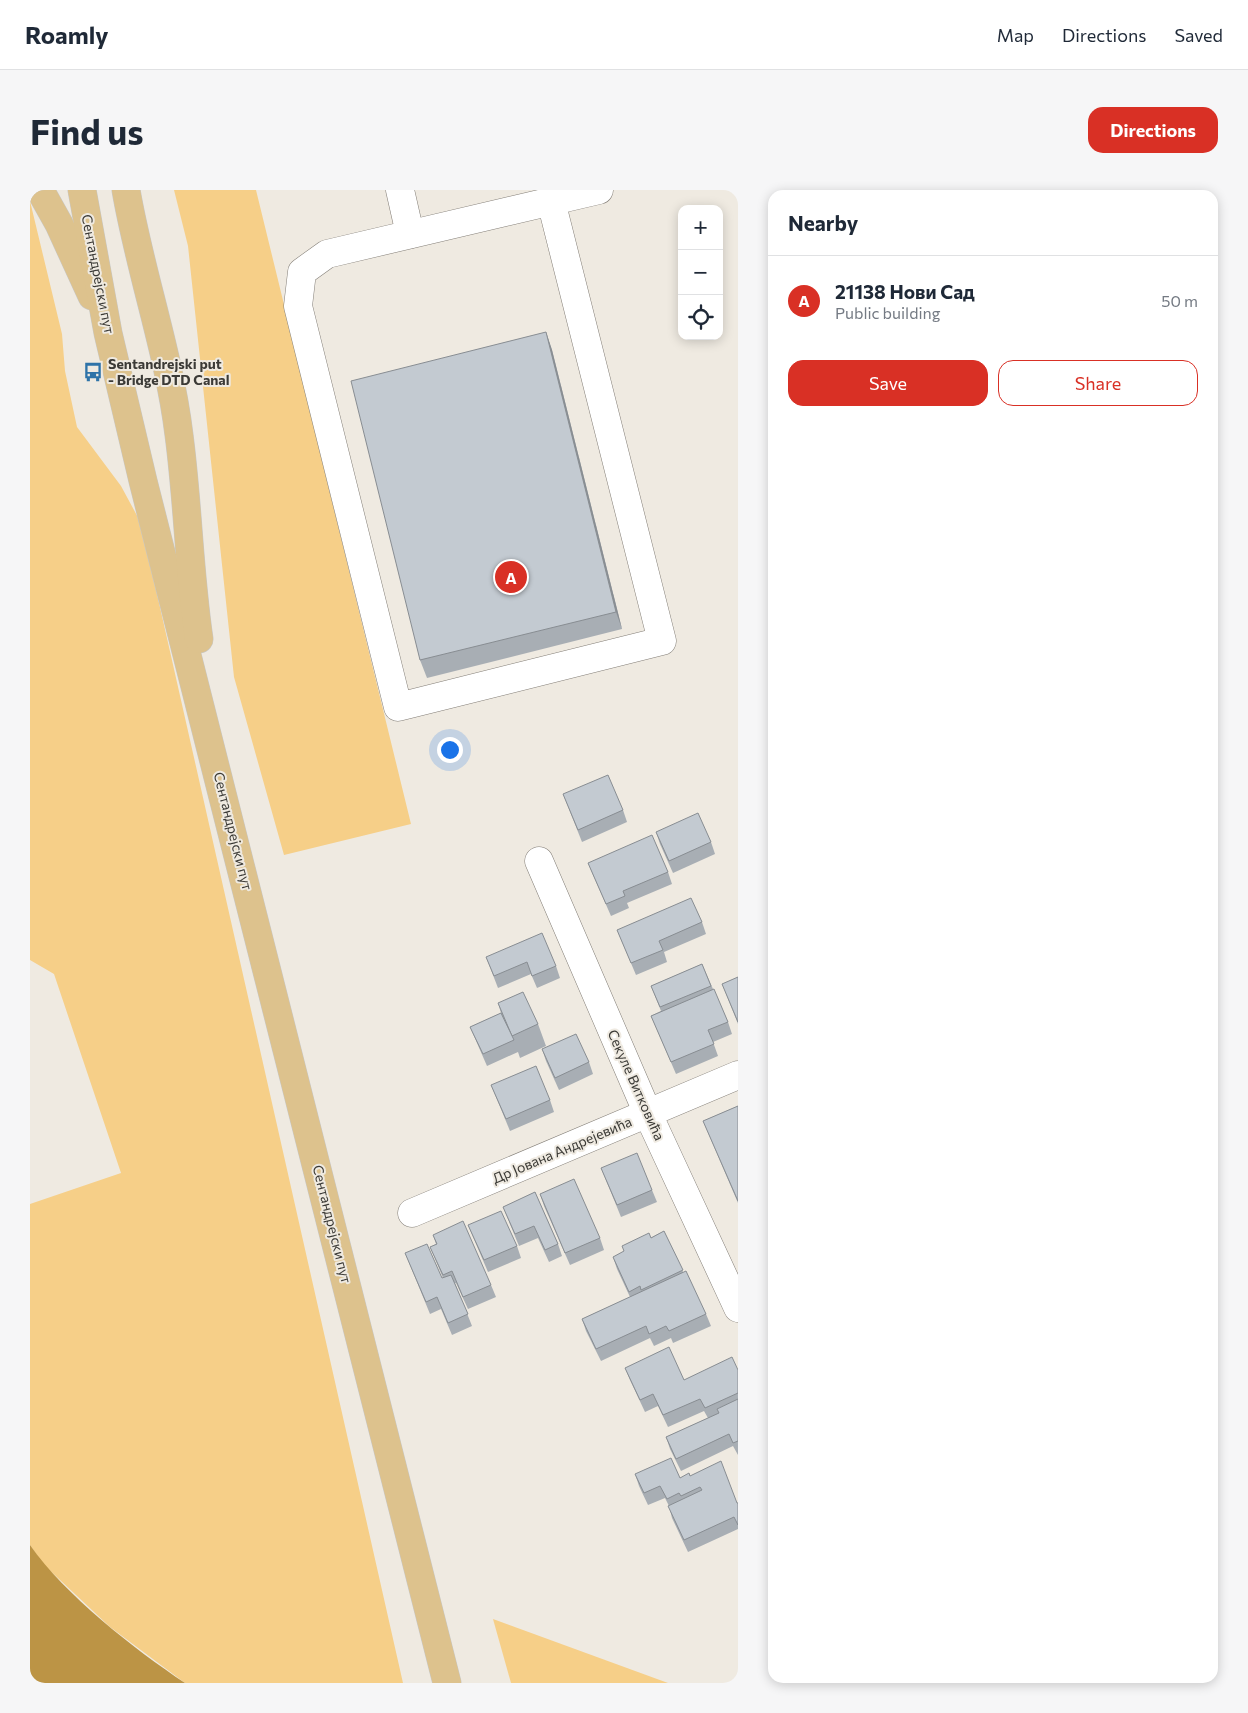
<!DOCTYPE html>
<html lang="en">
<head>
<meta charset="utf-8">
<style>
	body { margin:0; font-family:Commissioner,sans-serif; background:#f6f6f7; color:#1f2937 }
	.controls { position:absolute; right:15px; top:15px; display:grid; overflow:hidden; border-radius:10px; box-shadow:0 2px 12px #0003 }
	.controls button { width:45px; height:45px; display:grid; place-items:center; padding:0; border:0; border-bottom:1px solid #e0e1e3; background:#fff; color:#1f2937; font:25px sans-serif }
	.you { position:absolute; left:419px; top:559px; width:18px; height:18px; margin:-12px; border:4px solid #fff; border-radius:50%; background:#1a73e8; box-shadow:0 0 0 8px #1a73e833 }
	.badge { display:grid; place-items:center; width:32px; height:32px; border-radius:50%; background:#d93025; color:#fff; font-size:16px; font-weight:700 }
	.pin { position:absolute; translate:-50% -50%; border:2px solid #fff; box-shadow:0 1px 5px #0006 }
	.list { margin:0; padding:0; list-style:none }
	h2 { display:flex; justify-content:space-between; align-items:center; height:65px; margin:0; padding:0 20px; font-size:21px }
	h2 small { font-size:16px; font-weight:400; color:#747a83 }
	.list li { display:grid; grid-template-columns:32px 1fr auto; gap:15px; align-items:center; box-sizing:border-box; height:90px; padding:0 20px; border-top:1px solid #e0e1e3 }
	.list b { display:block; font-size:19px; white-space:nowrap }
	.list p { margin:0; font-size:16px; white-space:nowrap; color:#747a83 }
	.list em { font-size:16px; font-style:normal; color:#747a83 }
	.actions { display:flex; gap:10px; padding:15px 20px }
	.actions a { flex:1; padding:11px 0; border:1px solid #d93025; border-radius:15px; text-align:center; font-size:18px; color:#d93025 }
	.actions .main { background:#d93025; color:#fff }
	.icon { flex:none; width:28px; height:28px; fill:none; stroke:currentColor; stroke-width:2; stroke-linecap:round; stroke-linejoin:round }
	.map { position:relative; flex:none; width:708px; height:1493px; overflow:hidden; border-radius:15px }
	header { display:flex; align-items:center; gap:30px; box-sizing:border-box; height:70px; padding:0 25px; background:#fff; border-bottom:1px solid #e0e1e3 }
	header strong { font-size:24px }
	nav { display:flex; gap:28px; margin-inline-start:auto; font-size:18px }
	.intro { display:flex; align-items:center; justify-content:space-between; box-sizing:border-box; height:120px; padding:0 30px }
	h1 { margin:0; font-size:35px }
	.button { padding:12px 22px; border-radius:15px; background:#d93025; color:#fff; font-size:18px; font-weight:700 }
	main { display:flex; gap:30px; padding:0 30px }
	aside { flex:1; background:#fff; border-radius:15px; box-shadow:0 2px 12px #0003 }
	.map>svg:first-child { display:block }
	.green { fill:#f6cf88 }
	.water { fill:#bc9445 }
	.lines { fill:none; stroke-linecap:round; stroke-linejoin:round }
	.minor-casing { stroke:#837e77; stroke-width:29 }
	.major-casing { stroke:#c8c8c7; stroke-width:29 }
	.minor { stroke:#fff; stroke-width:28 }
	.major { stroke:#ddc28d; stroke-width:28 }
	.wall { fill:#a8aeb4 }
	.shaded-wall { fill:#888d92 }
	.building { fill:#c3cad1; stroke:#888d92 }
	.labels { text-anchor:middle; stroke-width:4; stroke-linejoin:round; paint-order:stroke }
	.street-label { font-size:14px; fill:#3b3a36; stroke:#efeae1 }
	.poi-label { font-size:14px; font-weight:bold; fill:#3b3a36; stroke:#efeae1; text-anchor:start }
</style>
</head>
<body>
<header>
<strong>Roamly</strong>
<nav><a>Map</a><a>Directions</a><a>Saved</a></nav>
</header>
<div class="intro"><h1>Find us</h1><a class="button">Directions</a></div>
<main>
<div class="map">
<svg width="708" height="1493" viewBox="0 0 708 1493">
	<rect width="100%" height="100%" fill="#efeae1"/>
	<!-- green -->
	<g class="green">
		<polygon points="144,0 226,0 381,634 254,665 204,487 158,56"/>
		<polygon points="0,11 32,144 35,181 47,237 91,296 111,333 373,1493 155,1493 80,1437 13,1374 0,1355 0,1014 91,983 24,784 0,770"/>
		<polygon points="463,1429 638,1493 481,1493"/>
	</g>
	<!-- water -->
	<path class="water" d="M0 1355C35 1405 104 1459 155 1493H0Z"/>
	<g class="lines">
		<defs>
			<g id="minor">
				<polyline points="370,0 380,44"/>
				<polyline points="521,11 632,451 368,517 268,116 272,82 297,64 569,0"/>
				<polyline points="509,671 618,924 708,1118"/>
				<polyline points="382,1023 708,885"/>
			</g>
			<g id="major">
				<polyline points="10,0 29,34 62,106"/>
				<polyline points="52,0 78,143 113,291 417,1493"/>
				<path d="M96 0C110 82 139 162 149 245 158 313 159 381 169 449"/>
			</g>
		</defs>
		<!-- minor casing -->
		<use href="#minor" class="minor-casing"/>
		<!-- major casing -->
		<use href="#major" class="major-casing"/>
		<!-- minor -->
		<use href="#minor" class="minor"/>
		<!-- major -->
		<use href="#major" class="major"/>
	</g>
	<!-- wall -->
	<g class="wall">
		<polygon points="516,142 522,160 592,439 397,488 390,470"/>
		<polygon points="533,604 593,620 597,632 552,652"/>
		<polygon points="626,642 681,652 685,664 643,683 630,654"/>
		<polygon points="558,673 638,682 642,694 597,713 599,718 581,726 563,685"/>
		<polygon points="672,732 676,744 634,762 637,772 606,785 587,740"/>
		<polygon points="456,767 526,776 530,788 507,798 501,784 468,798"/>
		<polygon points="672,774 683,799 698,832 702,844 683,852 688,866 646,884 621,826 631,821 621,796"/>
		<polygon points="708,787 708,834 692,794"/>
		<polygon points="468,813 508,834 516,856 490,868 488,862 457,876 440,837 471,823"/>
		<polygon points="512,859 559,872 563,884 529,900 516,871"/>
		<polygon points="461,895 520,910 524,922 480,941"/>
		<polygon points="708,916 708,1013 673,931"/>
		<polygon points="571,978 622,1000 627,1012 591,1027"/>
		<polygon points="505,1002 528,1054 532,1066 519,1072 508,1048 489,1056 473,1017"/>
		<polygon points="510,1004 570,1048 574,1060 540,1075 514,1016"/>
		<polygon points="438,1035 487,1056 491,1068 458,1082 443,1047"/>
		<polygon points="634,1041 653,1082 676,1124 681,1136 643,1153 641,1148 624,1156 620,1148 571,1171 556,1141 552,1129 600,1107 587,1079 583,1067"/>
		<polygon points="403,1045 461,1095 466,1107 438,1119 426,1093 425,1093 442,1136 422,1145 411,1119 400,1124 375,1063 412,1088 413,1088 400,1057 406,1054"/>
		<polygon points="595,1178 654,1190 708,1180 708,1265 703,1256 651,1281 640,1259 636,1247 678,1228 674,1221 638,1237 628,1216 615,1222 600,1190"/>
		<polygon points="605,1284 650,1288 660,1286 707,1313 708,1313 708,1339 658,1362 642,1328 639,1316 635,1308 618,1315 609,1296"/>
	</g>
	<!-- shaded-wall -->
	<polygon class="shaded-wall" points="516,142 522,160 592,439 586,422"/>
	<!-- building -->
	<g class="building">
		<polygon points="516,142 586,422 390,470 321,191"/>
		<polygon points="578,585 593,620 548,640 533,604"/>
		<polygon points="668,623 681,652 639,671 626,642"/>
		<polygon points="622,645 638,682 593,701 595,706 576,714 558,673"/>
		<polygon points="661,708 672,732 629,751 633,760 601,773 587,740"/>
		<polygon points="512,743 526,776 502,786 497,772 464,786 456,767"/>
		<polygon points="672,774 681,796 630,817 621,796"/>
		<polygon points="708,787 708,832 692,794"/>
		<polygon points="684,799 698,832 678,840 684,854 641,872 621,826"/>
		<polygon points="493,802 508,834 482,846 468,813"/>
		<polygon points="471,823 484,850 453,864 440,837"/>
		<polygon points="546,844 559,872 525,888 512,859"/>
		<polygon points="506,876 520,910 476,929 461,895"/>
		<polygon points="708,916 708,1011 673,931"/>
		<polygon points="607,963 622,1000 587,1015 571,978"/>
		<polygon points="544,989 570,1048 535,1063 510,1004"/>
		<polygon points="505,1002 528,1054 515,1060 504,1036 485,1044 473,1017"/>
		<polygon points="471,1021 487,1056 454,1070 438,1035"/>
		<polygon points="433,1031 461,1095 433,1107 422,1081 413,1085 400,1057 407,1054 403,1045"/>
		<polygon points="634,1041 653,1080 611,1100 610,1096 599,1102 583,1067 594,1061 592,1056 619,1043 621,1048"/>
		<polygon points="397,1054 412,1088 421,1085 438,1124 418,1133 407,1107 396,1112 375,1063"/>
		<polygon points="656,1081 676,1124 639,1141 636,1136 619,1144 616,1136 566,1159 552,1129"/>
		<polygon points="639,1157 654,1190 702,1167 708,1180 708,1203 675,1218 670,1209 633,1225 623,1204 610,1210 595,1178"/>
		<polygon points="708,1209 708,1251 703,1253 699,1244 646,1269 636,1247 689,1223 687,1219"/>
		<polygon points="641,1268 650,1288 659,1283 660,1286 691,1271 707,1313 708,1313 708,1335 704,1327 654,1350 638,1316 672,1300 670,1297 651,1306 649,1303 637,1309 630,1296 614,1303 605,1284"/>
	</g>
	<!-- icons -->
	<defs>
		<symbol id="bus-bare" viewBox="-9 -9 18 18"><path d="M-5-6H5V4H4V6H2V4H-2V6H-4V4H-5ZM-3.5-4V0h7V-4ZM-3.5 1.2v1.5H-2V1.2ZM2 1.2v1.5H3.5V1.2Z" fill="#2e73a8" stroke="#efeae1" stroke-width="2.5" paint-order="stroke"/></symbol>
	</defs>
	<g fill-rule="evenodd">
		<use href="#bus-bare" x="49" y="168" width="28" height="28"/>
	</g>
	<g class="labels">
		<!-- street labels -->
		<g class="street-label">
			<text transform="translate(68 84) rotate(79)" y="5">Сентандрејски пут</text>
			<text transform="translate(203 641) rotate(76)" y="5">Сентандрејски пут</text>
			<text transform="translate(606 895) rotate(66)" y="5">Секуле Витковића</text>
			<text transform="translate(532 960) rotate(-23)" y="5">Др Јована Андрејевића</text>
			<text transform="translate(302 1034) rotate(76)" y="5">Сентандрејски пут</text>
		</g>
		<!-- poi labels -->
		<g class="poi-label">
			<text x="78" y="179">Sentandrejski put<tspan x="78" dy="16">- Bridge DTD Canal</tspan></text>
		</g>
	</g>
</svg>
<div class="controls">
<button>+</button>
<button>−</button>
<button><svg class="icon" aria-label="locate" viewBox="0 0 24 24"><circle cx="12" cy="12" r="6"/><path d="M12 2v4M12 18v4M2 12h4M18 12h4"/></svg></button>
</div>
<div class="you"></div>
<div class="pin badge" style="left:481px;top:387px">A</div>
</div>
<aside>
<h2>Nearby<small></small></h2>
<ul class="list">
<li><span class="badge">A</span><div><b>21138 Нови Сад</b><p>Public building</p></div><em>50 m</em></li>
</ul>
<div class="actions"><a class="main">Save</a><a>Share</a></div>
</aside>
</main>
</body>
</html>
